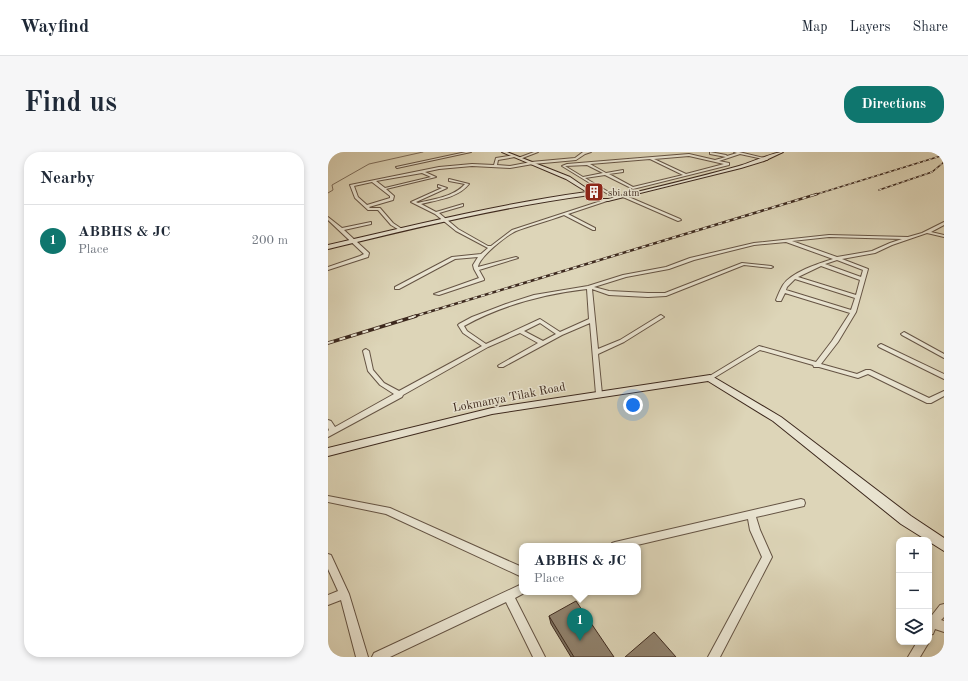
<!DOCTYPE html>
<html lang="en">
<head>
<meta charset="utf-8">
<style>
	body { margin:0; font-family:"Old Standard TT",serif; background:#f6f6f7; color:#1f2937 }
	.controls { position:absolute; right:12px; bottom:12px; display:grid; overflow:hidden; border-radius:8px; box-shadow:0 2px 6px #0003 }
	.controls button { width:36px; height:36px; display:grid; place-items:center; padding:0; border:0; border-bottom:1px solid #e0e1e3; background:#fff; color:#1f2937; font:20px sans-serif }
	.you { position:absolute; left:305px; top:253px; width:14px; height:14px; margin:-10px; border:3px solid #fff; border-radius:50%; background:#1a73e8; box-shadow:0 0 0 6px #1a73e833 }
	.badge { display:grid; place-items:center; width:26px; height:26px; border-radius:50%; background:#0f766e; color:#fff; font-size:13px; font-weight:700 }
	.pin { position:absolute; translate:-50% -33px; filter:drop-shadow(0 1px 2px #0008) }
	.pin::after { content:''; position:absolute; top:21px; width:14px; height:12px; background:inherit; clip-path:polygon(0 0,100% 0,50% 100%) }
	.popup { position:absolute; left:191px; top:391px; width:122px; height:52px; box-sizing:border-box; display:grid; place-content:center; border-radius:8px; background:#fff; filter:drop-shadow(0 1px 3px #0005); font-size:13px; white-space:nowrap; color:#747a83 }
	.popup b { font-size:15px; color:#1f2937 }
	.popup::after { content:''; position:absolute; left:50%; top:100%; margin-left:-8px; border:8px solid transparent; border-top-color:#fff }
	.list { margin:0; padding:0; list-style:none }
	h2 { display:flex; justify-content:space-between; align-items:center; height:52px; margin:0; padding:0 16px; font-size:17px }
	h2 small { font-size:13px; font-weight:400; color:#747a83 }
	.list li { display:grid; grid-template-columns:26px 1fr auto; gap:12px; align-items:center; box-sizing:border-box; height:72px; padding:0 16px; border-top:1px solid #e0e1e3 }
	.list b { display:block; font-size:15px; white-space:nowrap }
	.list p { margin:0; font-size:13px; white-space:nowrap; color:#747a83 }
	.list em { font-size:13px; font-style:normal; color:#747a83 }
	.icon { flex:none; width:22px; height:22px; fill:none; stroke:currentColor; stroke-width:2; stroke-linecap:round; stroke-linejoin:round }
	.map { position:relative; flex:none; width:616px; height:505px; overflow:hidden; border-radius:16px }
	header { display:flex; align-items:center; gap:24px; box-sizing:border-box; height:56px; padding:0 20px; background:#fff; border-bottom:1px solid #e0e1e3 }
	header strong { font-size:19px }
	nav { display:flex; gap:22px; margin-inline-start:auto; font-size:14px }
	.intro { display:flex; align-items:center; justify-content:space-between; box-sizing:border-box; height:96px; padding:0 24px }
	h1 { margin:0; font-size:28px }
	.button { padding:10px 18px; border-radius:16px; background:#0f766e; color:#fff; font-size:14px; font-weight:700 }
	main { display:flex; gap:24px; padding:0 24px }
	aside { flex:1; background:#fff; border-radius:16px; box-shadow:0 2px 6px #0003 }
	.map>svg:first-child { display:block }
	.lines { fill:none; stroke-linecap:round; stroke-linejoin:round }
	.stream { stroke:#7d6d5b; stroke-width:1 }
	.street-casing { stroke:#655444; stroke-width:2 }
	.secondary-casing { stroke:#3d291e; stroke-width:2 }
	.street { fill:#e9e4d1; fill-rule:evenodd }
	.secondary { fill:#e9e4d1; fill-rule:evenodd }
	.rail-far2-casing { stroke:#3d291e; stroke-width:1.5 }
	.rail-far1-casing { stroke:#3d291e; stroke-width:2.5 }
	.rail-casing { stroke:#3d291e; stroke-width:3.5 }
	.rail-far2 { stroke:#e9e4d1; stroke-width:1; stroke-dasharray:3; stroke-linecap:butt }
	.rail-far1 { stroke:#e9e4d1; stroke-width:1.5; stroke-dasharray:4; stroke-linecap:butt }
	.rail { stroke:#e9e4d1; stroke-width:2; stroke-dasharray:6; stroke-linecap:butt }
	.wall { fill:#7c705f; stroke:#3d291e }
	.building { fill:#90826e; stroke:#3d291e }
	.labels { text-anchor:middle; stroke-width:3; stroke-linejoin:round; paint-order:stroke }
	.far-poi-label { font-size:10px; fill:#3d291e; stroke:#e9e4d1; text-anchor:start }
	.street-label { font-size:12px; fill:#3d291e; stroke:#e9e4d1 }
</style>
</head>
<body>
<header>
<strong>Wayfind</strong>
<nav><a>Map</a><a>Layers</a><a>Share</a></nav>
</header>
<div class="intro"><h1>Find us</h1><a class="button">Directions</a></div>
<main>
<aside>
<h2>Nearby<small></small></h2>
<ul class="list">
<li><span class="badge">1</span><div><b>ABBHS &amp; JC</b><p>Place</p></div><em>200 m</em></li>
</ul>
</aside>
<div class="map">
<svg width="616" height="505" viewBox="0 0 616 505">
	<rect width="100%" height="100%" fill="#ddd5b8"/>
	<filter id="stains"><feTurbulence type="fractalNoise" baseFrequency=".005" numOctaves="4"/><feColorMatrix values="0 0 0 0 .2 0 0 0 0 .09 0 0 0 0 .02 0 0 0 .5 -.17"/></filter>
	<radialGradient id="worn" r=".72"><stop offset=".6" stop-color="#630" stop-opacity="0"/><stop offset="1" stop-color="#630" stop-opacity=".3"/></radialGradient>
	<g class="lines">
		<!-- stream -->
		<polyline class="stream" points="0,41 5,38 4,33 41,12 95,0"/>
		<defs>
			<g id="street">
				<polygon points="138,0 143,0 69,16 68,15"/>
				<polygon points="206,0 210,0 192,7 190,6"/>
				<path d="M255 0H263L257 2 248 8 205 12 182 16 144 14 111 17 97 20 108 25 58 37 66 44 65 48 41 55 42 56H52L65 71 74 77 75 78 73 79 63 73 50 58H40L27 46 22 33 111 15 144 12 166 13 168 6 186 3 187 5 170 8 169 13 182 14 203 10 247 6ZM94 21 103 25 57 36 48 29ZM44 30 62 44V46L39 53 30 45 26 34Z"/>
				<path d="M382 0 398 3 399 4 409 1 406 0H411L440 7 439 8 412 2 391 9 401 11V13L305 37 277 23 257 26 289 45 288 47 234 14 239 12 361 2 387 8 398 5 382 2ZM361 4 396 12 358 22 326 7ZM322 7 355 23 305 35 281 22 295 20V18L278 21 262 12ZM259 13 275 21 255 25 237 14Z"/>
				<polygon points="451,0 454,0 453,1"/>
				<path d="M121 27 141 32C130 46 109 48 93 52L108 60 135 52V54L111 61 130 77 160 94H163L184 78 279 47 282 48 240 62 267 76V78H265L236 63C220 69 204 73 188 79 179 83 151 105 150 115L188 105 190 106 151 118 156 127V128L111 143 106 142 151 126 146 117 145 113 150 105 127 107 71 137H67V135L124 105 153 102 160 96 128 79 107 62 83 50 114 36 110 35V33L119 36 88 50 90 51C105 47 126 45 137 32L121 29Z"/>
				<polygon points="296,43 352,67 353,68 350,69 295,45"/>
				<polygon points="0,65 14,76 43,70 43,72 16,78 41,101 40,105 0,118 0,115 32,104 36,102 0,68"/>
				<path d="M616 70V73L603 80 616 83V85L599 81 564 93 547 101 514 107 540 117 528 160 510 190 493 212 529 222 538 218H542L601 246 616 239V244L603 251H599L540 222 530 226 491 215H486L485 213 432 198 384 227H380L379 226 380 225 431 194 488 210 504 189 522 161 457 141 453 149H449L448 148C450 143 452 138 455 133 464 120 489 112 505 107L458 90 426 93 366 108 341 117 298 125 266 135 281 139 320 141H337L414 111 443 114 445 115 443 116 416 113 338 144 320 145 281 143 264 137 270 197 292 188 331 164 333 163 336 165 296 190 270 202 274 242 273 244H271L268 242 262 171 234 183 175 215H171L170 214 171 213 210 191 192 181 160 195 75 243 74 245 0 285V279L1 278 0 276V268L3 269 7 275 66 242 52 233 40 219 35 199 36 198 38 197 41 199 45 218 56 231 71 239 154 194 135 181 130 173 131 172 144 165 178 152 206 143 260 134 295 123 338 115 362 106 426 91 501 83 580 85 594 81ZM501 85 574 87 562 91 544 99 509 105 464 89ZM509 108 535 118 533 125 497 112ZM493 114 532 128 528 143 470 125ZM467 127 527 146 523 158 458 138 459 135ZM259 137 261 167 232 180 212 167 158 192 139 179 136 174C174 153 216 142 259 137ZM212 171 228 182 215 189 196 179Z"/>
				<polygon points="576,180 616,202 616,206 574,183 573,182"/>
				<polygon points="553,192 616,222 616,227 551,195 550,194 551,193"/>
				<polygon points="0,344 62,356 194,415 194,425 58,362 0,350"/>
				<polygon points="473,347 476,348 477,351 476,354 428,365 432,378 444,405 392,505 380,505 434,405 422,378 420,367 305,394 282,394 284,391 287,390"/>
				<polygon points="0,402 3,403 21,442 40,505 28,505 13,448 0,453 0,443 10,439 0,417"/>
				<polygon points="194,432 194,440 198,440 187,446 217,505 205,505 178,450 62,505 44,505 46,501"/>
				<polygon points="616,452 616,465 613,468 616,469 616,480 607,477 605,482 601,483 601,467 612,453"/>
				<polygon points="589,490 601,490 592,505 580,505"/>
			</g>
			<g id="secondary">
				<path d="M174 0H179L242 25 274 47H280C324 36 368 26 411 14 422 11 446 0 455 0L436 9 413 16 280 49H271L262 43C173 55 87 76 0 97V93C86 73 171 52 259 40L238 27Z"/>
				<polygon points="382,223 453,265 583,364 616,386 616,399 573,372 445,269 380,229 164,262 0,304 0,296 164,256"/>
			</g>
		</defs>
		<!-- street casing -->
		<use href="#street" class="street-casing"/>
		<!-- secondary casing -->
		<use href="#secondary" class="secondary-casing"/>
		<!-- street -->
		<use href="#street" class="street"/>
		<!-- secondary -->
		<use href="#secondary" class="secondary"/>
		<defs>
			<g id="rail-far2">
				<polyline points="551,38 604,20 616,10"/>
				<polyline points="486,43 616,3"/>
			</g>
			<polyline id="rail-far1" points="84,165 489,42"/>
			<polyline id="rail" points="0,191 88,164"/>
		</defs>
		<!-- rail-far2 casing -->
		<use href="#rail-far2" class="rail-far2-casing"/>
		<!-- rail-far1 casing -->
		<use href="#rail-far1" class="rail-far1-casing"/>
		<!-- rail casing -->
		<use href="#rail" class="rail-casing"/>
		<!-- rail-far2 -->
		<use href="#rail-far2" class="rail-far2"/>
		<!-- rail-far1 -->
		<use href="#rail-far1" class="rail-far1"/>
		<!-- rail -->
		<use href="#rail" class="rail"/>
	</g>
	<!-- wall -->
	<polygon class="wall" points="221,464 286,505 243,505 223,472"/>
	<!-- building -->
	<g class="building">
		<polygon points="248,449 286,505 246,505 221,464"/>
		<polygon points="326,480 348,505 297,505"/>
	</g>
	<!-- icons -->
	<defs>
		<symbol id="building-square" viewBox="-11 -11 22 22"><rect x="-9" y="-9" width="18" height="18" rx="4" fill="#8f2418" stroke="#e9e4d1"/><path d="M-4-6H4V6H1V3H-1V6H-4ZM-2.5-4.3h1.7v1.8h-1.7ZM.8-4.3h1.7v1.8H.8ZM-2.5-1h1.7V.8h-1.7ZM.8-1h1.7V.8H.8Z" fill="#fff"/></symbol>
	</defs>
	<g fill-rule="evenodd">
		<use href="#building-square" x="255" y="29" width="22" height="22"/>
	</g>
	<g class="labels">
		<!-- far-poi labels -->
		<g class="far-poi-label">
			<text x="280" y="44">sbi atm</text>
		</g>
		<!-- street labels -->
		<g class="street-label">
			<text transform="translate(181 245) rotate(-11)" y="4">Lokmanya Tilak Road</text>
		</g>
	</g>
	<rect width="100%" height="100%" filter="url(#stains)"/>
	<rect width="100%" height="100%" fill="url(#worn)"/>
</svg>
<div class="controls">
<button>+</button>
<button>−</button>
<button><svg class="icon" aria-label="layers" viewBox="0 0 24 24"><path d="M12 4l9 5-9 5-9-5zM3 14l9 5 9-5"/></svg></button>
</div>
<div class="you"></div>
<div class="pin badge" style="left:252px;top:489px">1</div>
<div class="popup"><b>ABBHS &amp; JC</b>Place</div>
</div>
</main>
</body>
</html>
